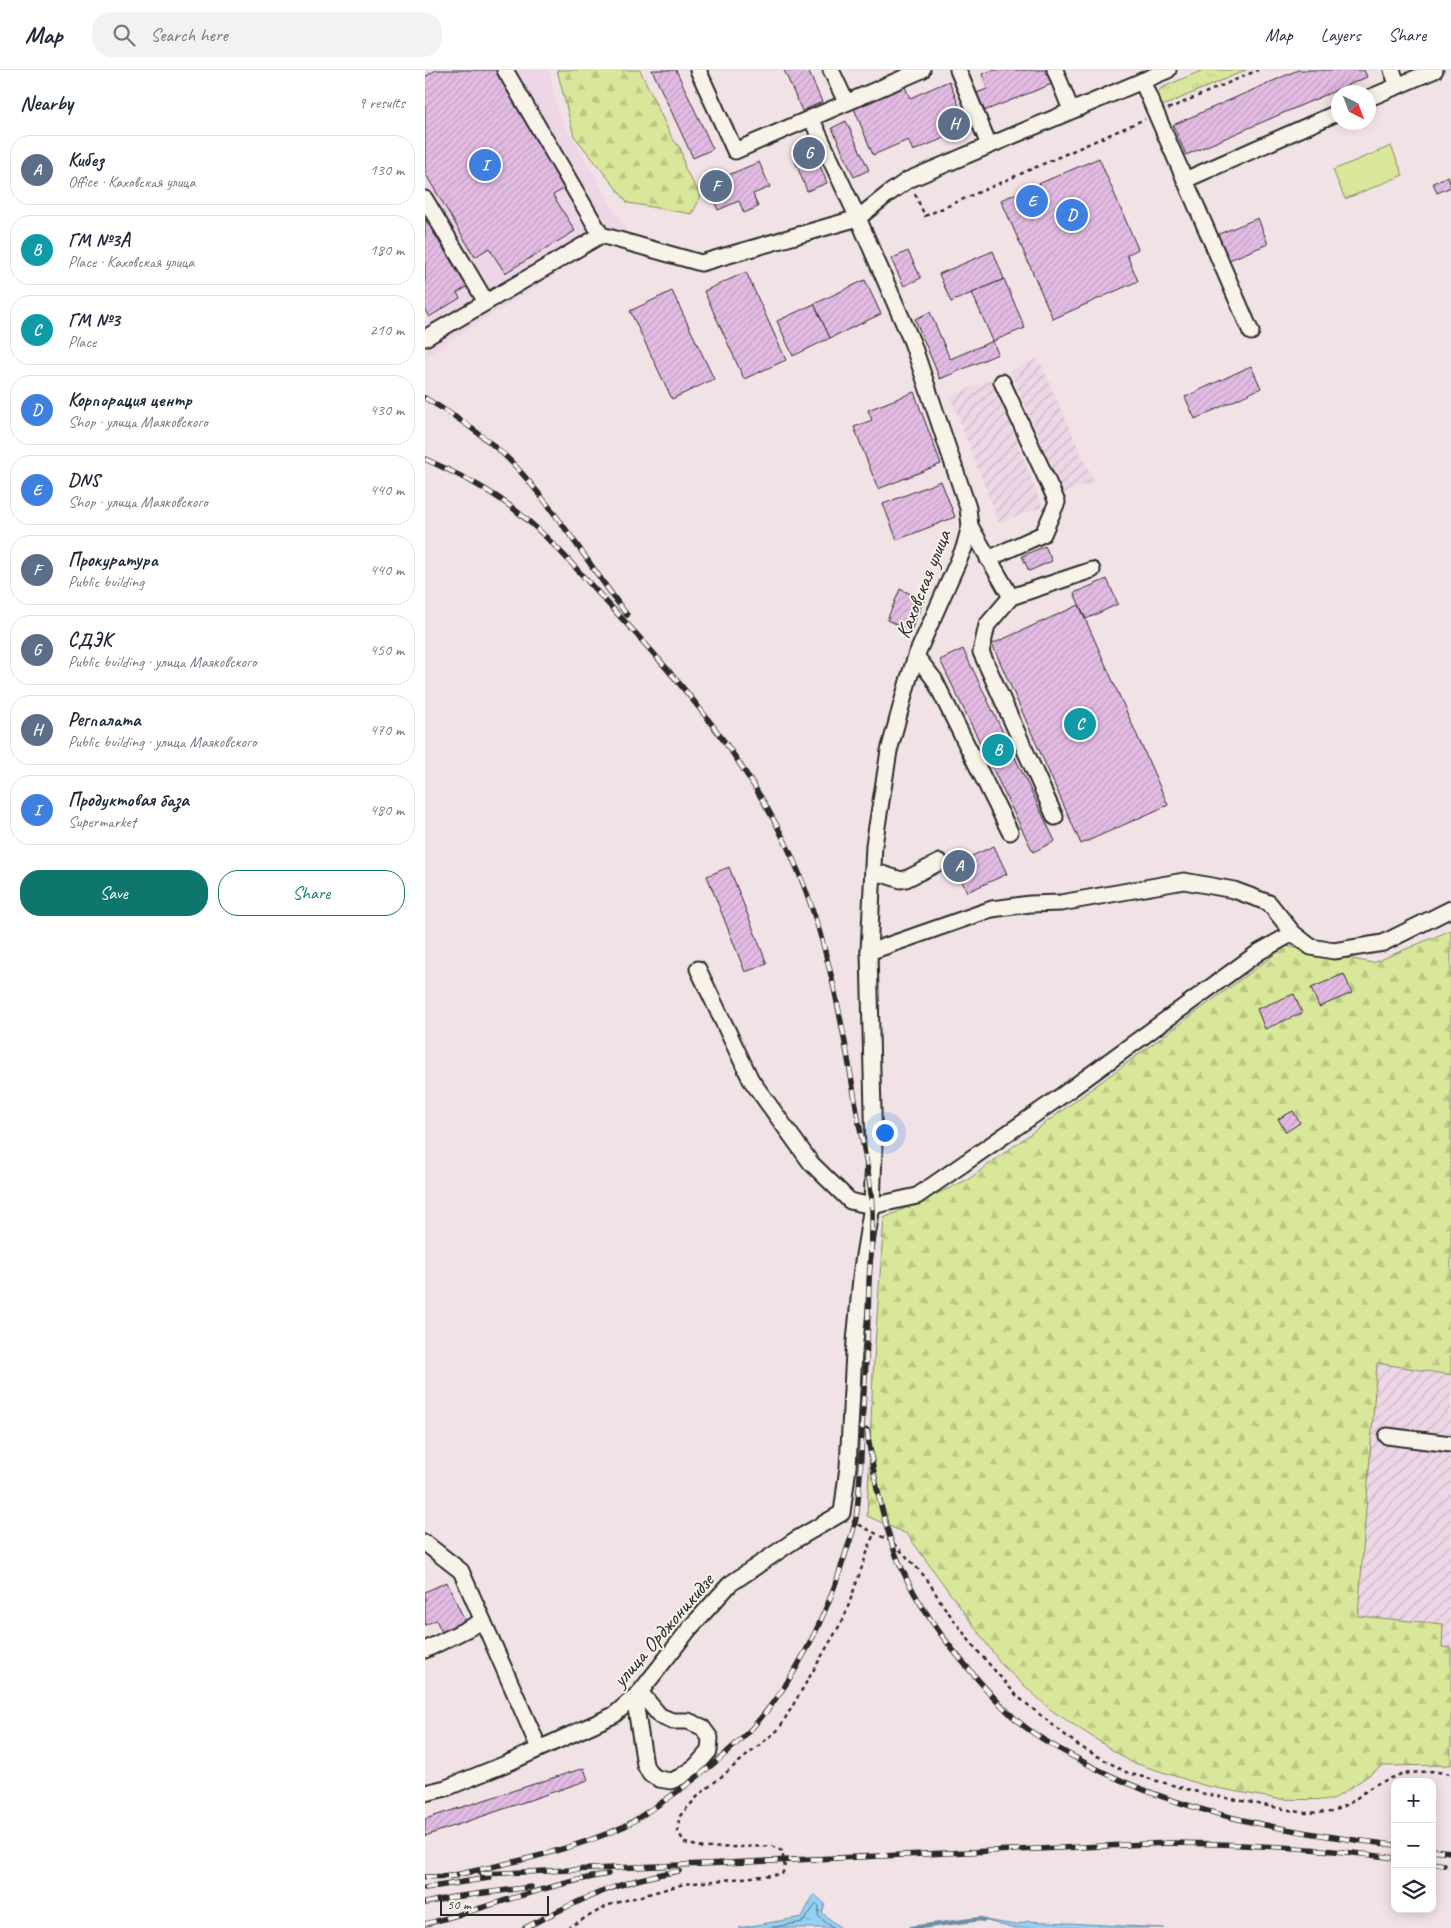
<!DOCTYPE html>
<html lang="en">
<head>
<meta charset="utf-8">
<style>
	body { margin:0; font-family:Caveat,sans-serif; background:#f2f2f3; color:#1f2937 }
	.controls { position:absolute; right:15px; bottom:15px; display:grid; overflow:hidden; border-radius:10px; box-shadow:0 2px 12px #0003 }
	.controls button { width:45px; height:45px; display:grid; place-items:center; padding:0; border:0; border-bottom:1px solid #e0e1e3; background:#fff; color:#1f2937; font:25px sans-serif }
	.compass { position:absolute; left:906px; top:15px; width:45px; height:45px; border-radius:50%; background:#fff; box-shadow:0 2px 12px #0003; rotate:138deg }
	.scale { position:absolute; left:15px; bottom:12px; width:109px; box-sizing:border-box; padding-left:5px; border:2px solid #2b2b2b; border-top:0; font-size:14px; line-height:18px; white-space:nowrap; color:#2b2b2b; -webkit-text-stroke:4px #f7f3e8; paint-order:stroke }
	.you { position:absolute; left:459px; top:1062px; width:18px; height:18px; margin:-12px; border:4px solid #fff; border-radius:50%; background:#1a73e8; box-shadow:0 0 0 8px #1a73e833 }
	.badge { display:grid; place-items:center; width:32px; height:32px; border-radius:50%; background:#0f766e; color:#fff; font-size:16px; font-weight:700 }
	.pin { position:absolute; translate:-50% -50%; border:2px solid #fff; box-shadow:0 1px 5px #0006 }
	.list { margin:0; padding:0; list-style:none }
	h2 { display:flex; justify-content:space-between; align-items:center; height:65px; margin:0; padding:0 20px; font-size:21px }
	h2 small { font-size:16px; font-weight:400; color:#747a83 }
	.list li { display:grid; grid-template-columns:32px 1fr auto; gap:15px; align-items:center; box-sizing:border-box; height:70px; margin:0 10px 10px; padding:0 10px; border:1px solid #e0e1e3; border-radius:20px }
	.list b { display:block; font-size:19px; white-space:nowrap }
	.list p { margin:0; font-size:16px; white-space:nowrap; color:#747a83 }
	.list em { font-size:16px; font-style:normal; color:#747a83 }
	.actions { display:flex; gap:10px; padding:15px 20px }
	.actions a { flex:1; padding:11px 0; border:1px solid #0f766e; border-radius:20px; text-align:center; font-size:18px; color:#0f766e }
	.actions .main { background:#0f766e; color:#fff }
	.icon { flex:none; width:28px; height:28px; fill:none; stroke:currentColor; stroke-width:2; stroke-linecap:round; stroke-linejoin:round }
	.map { position:relative; flex:none; width:1026px; height:1858px; overflow:hidden }
	header { display:flex; align-items:center; gap:30px; box-sizing:border-box; height:70px; padding:0 25px; background:#fff; border-bottom:1px solid #e0e1e3 }
	header strong { font-size:24px }
	nav { display:flex; gap:28px; margin-inline-start:auto; font-size:18px }
	.search { width:350px; height:45px; background:#f2f2f3; display:flex; align-items:center; gap:12px; box-sizing:border-box; padding:0 18px; border-radius:20px; color:#747a83; font-size:19px }
	main { display:flex }
	aside { flex:1; background:#fff }
	.map>svg:first-child { display:block }
	.built { fill:#edd6e5 }
	.industrial { fill:url(#industrial-furrows) }
	.grass { fill:url(#grass-tufts); stroke:#828962 }
	.forest { fill:url(#forest-firs); stroke:#828962 }
	.park { fill:#d9e79a; stroke:#828962 }
	.water { fill:url(#water-ripples); stroke:#6a8fa4 }
	.lines { fill:none; stroke-linecap:round; stroke-linejoin:round }
	.shore { stroke:#556d7c; stroke-width:1 }
	.stream { stroke:#6a8fa4; stroke-width:4.5 }
	.building { fill:url(#building-hatch); stroke:#2b2b2b }
	.minor-casing { stroke:#2b2b2b; stroke-width:19 }
	.path { stroke:#2b2b2b; stroke-width:2.5; stroke-dasharray:4 4; stroke-linecap:butt }
	.minor { stroke:#f7f3e8; stroke-width:15 }
	.rail-casing { stroke:#2b2b2b; stroke-width:5.5 }
	.rail { stroke:#f7f3e8; stroke-width:4; stroke-dasharray:11; stroke-linecap:butt }
	.labels { text-anchor:middle; stroke-width:4; stroke-linejoin:round; paint-order:stroke }
	.street-label { font-size:21px; fill:#2b2b2b; stroke:#f7f3e8 }
</style>
</head>
<body>
<header>
<strong>Map</strong>
<div class="search"><svg class="icon" aria-label="search" viewBox="0 0 24 24"><circle cx="10" cy="10" r="6"/><path d="M15 15l6 6"/></svg>Search here</div>
<nav><a>Map</a><a>Layers</a><a>Share</a></nav>
</header>
<main>
<aside>
<h2>Nearby<small>9 results</small></h2>
<ul class="list">
<li><span class="badge" style="background:#5c6f8a">A</span><div><b>Кибез</b><p>Office · Каховская улица</p></div><em>130 m</em></li>
<li><span class="badge" style="background:#0f9aa8">B</span><div><b>ГМ №3А</b><p>Place · Каховская улица</p></div><em>180 m</em></li>
<li><span class="badge" style="background:#0f9aa8">C</span><div><b>ГМ №3</b><p>Place</p></div><em>210 m</em></li>
<li><span class="badge" style="background:#3f7fe0">D</span><div><b>Корпорация центр</b><p>Shop · улица Маяковского</p></div><em>430 m</em></li>
<li><span class="badge" style="background:#3f7fe0">E</span><div><b>DNS</b><p>Shop · улица Маяковского</p></div><em>440 m</em></li>
<li><span class="badge" style="background:#5c6f8a">F</span><div><b>Прокуратура</b><p>Public building</p></div><em>440 m</em></li>
<li><span class="badge" style="background:#5c6f8a">G</span><div><b>СДЭК</b><p>Public building · улица Маяковского</p></div><em>450 m</em></li>
<li><span class="badge" style="background:#5c6f8a">H</span><div><b>Регпалата</b><p>Public building · улица Маяковского</p></div><em>470 m</em></li>
<li><span class="badge" style="background:#3f7fe0">I</span><div><b>Продуктовая база</b><p>Supermarket</p></div><em>480 m</em></li>
</ul>
<div class="actions"><a class="main">Save</a><a>Share</a></div>
</aside>
<div class="map">
<svg width="1026" height="1858" viewBox="0 0 1026 1858">
	<defs>
		<pattern id="industrial-furrows" width="10" height="10" patternUnits="userSpaceOnUse" patternTransform="scale(1.25)"><rect width="10" height="10" fill="#edd6e5"/><path d="M-1 1l2-2M0 10L10 0M9 11l2-2" fill="none" stroke="#cbb8c5"/></pattern>
		<pattern id="grass-tufts" width="24" height="20" patternUnits="userSpaceOnUse" patternTransform="scale(1.25)"><rect width="24" height="20" fill="#d9e79a"/><path d="M3 7l-1-3M5 7V3M7 7l1-3M15 17l-1-3M17 17v-4M19 17l1-3" fill="none" stroke="#bac685"/></pattern>
		<pattern id="forest-firs" width="22" height="20" patternUnits="userSpaceOnUse" patternTransform="scale(1.25)"><rect width="22" height="20" fill="#d9e79a"/><path d="M5 1l3.5 6h-7zM16 11l3.5 6h-7z" fill="#bac685"/></pattern>
		<pattern id="water-ripples" width="26" height="14" patternUnits="userSpaceOnUse" patternTransform="scale(1.25)"><rect width="26" height="14" fill="#94d1f5"/><path d="M2 4q2-2 4 0t4 0M15 11q2-2 4 0t4 0" fill="none" stroke="#80b4d2"/></pattern>
		<pattern id="building-hatch" width="6" height="6" patternUnits="userSpaceOnUse" patternTransform="scale(1.25)"><rect width="6" height="6" fill="#e3bbe3"/><path d="M-1 1l2-2M0 6l6-6M5 7l2-2" fill="none" stroke="#c3a1c3"/></pattern>
	</defs>
	<rect width="100%" height="100%" fill="#f1e2e6"/>
	<filter id="ink" filterUnits="userSpaceOnUse"><feTurbulence type="fractalNoise" baseFrequency=".02" numOctaves="2"/><feDisplacementMap in="SourceGraphic" scale="10" xChannelSelector="R" yChannelSelector="G"/><feConvolveMatrix kernelMatrix="1 2 1 2 8 2 1 2 1" color-interpolation-filters="sRGB"/></filter>
	<g filter="url(#ink)">
		<!-- built -->
		<polygon class="built" points="0,0 124,0 133,43 201,160 0,287"/>
		<!-- industrial -->
		<g class="industrial">
			<polygon points="613,288 669,412 639,423 585,301"/>
			<polygon points="568,309 617,437 574,453 525,326"/>
			<polygon points="952,1292 1026,1305 1026,1578 1017,1577 1018,1554 933,1547"/>
		</g>
		<!-- grass -->
		<polygon class="grass" points="778,0 821,0 733,38 732,24 736,18"/>
		<!-- forest -->
		<g class="forest">
			<polygon points="132,0 215,0 247,68 256,79 260,99 276,126 267,144 203,133 149,66"/>
			<polygon points="1026,860 1026,1305 952,1293 933,1546 1018,1554 1017,1577 1026,1578 1026,1695 957,1696 908,1730 852,1729 781,1716 706,1692 626,1640 577,1595 482,1464 442,1446 448,1304 459,1148 544,1109 861,876 948,893"/>
		</g>
		<!-- park -->
		<polygon class="park" points="966,76 978,105 920,129 908,100"/>
		<!-- water -->
		<g class="water">
			<polygon points="389,1824 400,1834 397,1843 416,1858 314,1858 377,1847"/>
			<polygon points="555,1849 590,1855 603,1851 739,1858 587,1858"/>
		</g>
		<g class="lines">
			<!-- shore -->
			<polyline class="shore" points="343,1858 378,1852 391,1834 394,1836 393,1846 408,1858"/>
			<!-- stream -->
			<polyline class="stream" points="486,1858 555,1849 559,1850"/>
		</g>
		<!-- building -->
		<g class="building">
			<polygon points="11,0 71,0 142,117 128,125 150,161 80,203 64,178 50,187 0,103 0,7"/>
			<polygon points="227,0 251,0 288,79 268,88"/>
			<polygon points="359,0 383,0 397,32 377,41"/>
			<polygon points="568,0 621,0 627,14 554,43 546,25 562,19 557,4"/>
			<polygon points="873,0 939,0 942,7 761,85 748,55"/>
			<polygon points="524,11 543,58 488,81 483,70 448,85 428,36 479,15 485,28"/>
			<polygon points="421,51 444,100 429,107 407,58"/>
			<polygon points="388,78 402,113 382,121 368,86"/>
			<polygon points="674,88 713,179 702,185 713,211 628,249 576,130"/>
			<polygon points="334,92 345,117 328,124 333,137 319,143 314,131 293,140 282,114"/>
			<polygon points="1023,106 1026,117 1012,123 1008,113"/>
			<polygon points="833,148 843,174 799,192 789,166"/>
			<polygon points="0,149 42,217 32,223 35,228 4,247 0,240"/>
			<polygon points="483,181 496,208 479,216 466,189"/>
			<polygon points="568,181 579,209 526,232 514,204"/>
			<polygon points="321,202 361,290 319,309 279,221"/>
			<polygon points="579,209 600,258 568,271 547,223"/>
			<polygon points="440,210 456,244 405,268 389,234"/>
			<polygon points="247,221 289,309 247,329 205,241"/>
			<polygon points="389,234 405,268 368,286 352,251"/>
			<polygon points="505,242 525,289 568,271 573,284 515,309 490,249"/>
			<polygon points="826,296 836,318 770,349 760,327"/>
			<polygon points="489,322 516,394 453,419 429,357 447,350 443,340"/>
			<polygon points="516,411 530,447 472,470 458,434"/>
			<polygon points="620,476 627,491 604,501 597,486"/>
			<polygon points="682,509 693,534 661,549 649,523"/>
			<polygon points="475,519 499,530 486,560 462,550"/>
			<polygon points="654,535 743,735 656,774 567,574"/>
			<polygon points="538,579 630,771 608,782 515,590"/>
			<polygon points="569,776 582,804 542,822 529,794"/>
			<polygon points="304,797 342,894 320,902 282,806"/>
			<polygon points="919,904 927,923 894,937 886,918"/>
			<polygon points="869,924 877,943 840,959 832,939"/>
			<polygon points="868,1041 875,1053 861,1062 853,1049"/>
			<polygon points="22,1512 40,1551 17,1562 11,1550 0,1555 0,1522"/>
			<polygon points="159,1698 163,1710 0,1766 0,1749"/>
		</g>
		<g class="lines">
			<defs>
				<g id="minor">
					<polyline points="80,0 176,165 276,193 433,148 463,124 483,110 743,0"/>
					<polyline points="273,0 310,81 497,0"/>
					<polyline points="406,0 421,32"/>
					<polyline points="533,0 564,75"/>
					<polyline points="630,0 646,40"/>
					<polyline points="967,0 973,16"/>
					<polyline points="717,11 826,262"/>
					<polyline points="944,28 1010,0"/>
					<polyline points="760,110 914,42"/>
					<polyline points="0,129 61,232"/>
					<polyline points="0,268 176,165"/>
					<polyline points="545,456 586,527 562,555 556,582 630,747"/>
					<polyline points="563,489 618,464 632,432 577,312"/>
					<polyline points="586,527 667,500"/>
					<polyline points="491,586 509,609 585,762"/>
					<polyline points="448,801 476,810 481,809 515,792"/>
					<polyline points="444,882 567,839 605,834 636,833 759,811 809,820 844,833 868,863"/>
					<polyline points="273,899 326,1010 386,1093 425,1131 447,1136 492,1126 632,1029 834,882 868,863 886,877 909,881 958,873 1026,839"/>
					<polyline points="962,1366 1026,1374"/>
					<polyline points="0,1473 36,1501 114,1678"/>
					<polyline points="0,1580 58,1551"/>
					<polygon points="215,1622 235,1646 247,1651 263,1651 277,1657 285,1668 284,1681 271,1696 255,1707 246,1711 234,1709 225,1704 220,1695 211,1638"/>
					<polyline points="0,1723 21,1718 83,1693 189,1645 215,1622 265,1558 305,1514 370,1470 417,1443 423,1397 429,1282 437,1198 447,1136 449,1081 444,882 449,775 464,681 483,611 491,586 539,478 545,456 543,438 487,272 433,148 386,48"/>
				</g>
			</defs>
			<!-- minor casing -->
			<use href="#minor" class="minor-casing"/>
			<!-- path -->
			<g class="path">
				<polyline points="743,39 833,0"/>
				<polyline points="490,124 500,146 720,49"/>
				<polyline points="427,1451 467,1472 483,1488 502,1509 517,1534 550,1578 593,1627 654,1676 703,1703 780,1724 880,1743 906,1742 925,1733 949,1715 976,1704 1006,1701 1026,1704"/>
				<polyline points="142,1858 184,1835 259,1814 357,1804 360,1798 357,1781 347,1776 279,1778 260,1773 253,1762 254,1747 274,1725 354,1659 419,1548 449,1463"/>
			</g>
			<!-- minor -->
			<use href="#minor" class="minor"/>
			<defs>
				<g id="rail">
					<path d="M0 328C34 348 68 371 94 400 134 445 166 497 202 545"/>
					<path d="M0 389C33 404 66 420 94 443 129 471 158 507 189 540 250 605 310 676 352 756 399 844 416 944 432 1042 437 1072 447 1111 447 1140 448 1164 445 1189 444 1213 443 1249 442 1285 439 1321 436 1363 437 1406 431 1448 429 1459 425 1471 421 1482 402 1545 372 1608 328 1657 299 1688 266 1713 230 1737 220 1743 210 1751 200 1756 145 1781 84 1793 26 1806"/>
					<path d="M442 1360C448 1402 456 1446 471 1485 486 1523 511 1560 537 1591 555 1612 573 1634 594 1652 610 1666 632 1678 651 1688 750 1743 859 1762 970 1775"/>
					<polyline points="1007,1780 1026,1782"/>
					<polyline points="1007,1793 1019,1795"/>
					<path d="M56 1804 745 1773C821 1774 895 1778 970 1788"/>
					<polyline points="0,1807 31,1806"/>
					<polyline points="0,1818 64,1808"/>
					<polyline points="0,1833 28,1827 106,1817"/>
					<path d="M0 1854C61 1838 121 1815 183 1804"/>
					<path d="M100 1858C148 1832 199 1809 254 1801"/>
				</g>
			</defs>
			<!-- rail casing -->
			<use href="#rail" class="rail-casing"/>
			<!-- rail -->
			<use href="#rail" class="rail"/>
		</g>
	</g>
	<g class="labels">
		<!-- street labels -->
		<g class="street-label">
			<text transform="translate(498 514) rotate(-68)" y="7">Каховская улица</text>
			<text transform="translate(238 1560) rotate(-49)" y="7">улица Орджоникидзе</text>
		</g>
	</g>
</svg>
<div class="controls">
<button>+</button>
<button>−</button>
<button><svg class="icon" aria-label="layers" viewBox="0 0 24 24"><path d="M12 4l9 5-9 5-9-5zM3 14l9 5 9-5"/></svg></button>
</div>
<svg class="compass" viewBox="-18 -18 36 36"><path d="M0-13l5 13h-10z" fill="#e53935"/><path d="M0 13l5-13h-10z" fill="#747a83"/></svg>
<div class="scale">50 m</div>
<div class="you"></div>
<div class="pin badge" style="left:534px;top:796px;background:#5c6f8a">A</div>
<div class="pin badge" style="left:573px;top:680px;background:#0f9aa8">B</div>
<div class="pin badge" style="left:655px;top:654px;background:#0f9aa8">C</div>
<div class="pin badge" style="left:647px;top:145px;background:#3f7fe0">D</div>
<div class="pin badge" style="left:607px;top:131px;background:#3f7fe0">E</div>
<div class="pin badge" style="left:291px;top:116px;background:#5c6f8a">F</div>
<div class="pin badge" style="left:384px;top:83px;background:#5c6f8a">G</div>
<div class="pin badge" style="left:529px;top:54px;background:#5c6f8a">H</div>
<div class="pin badge" style="left:60px;top:95px;background:#3f7fe0">I</div>
</div>
</main>
</body>
</html>
